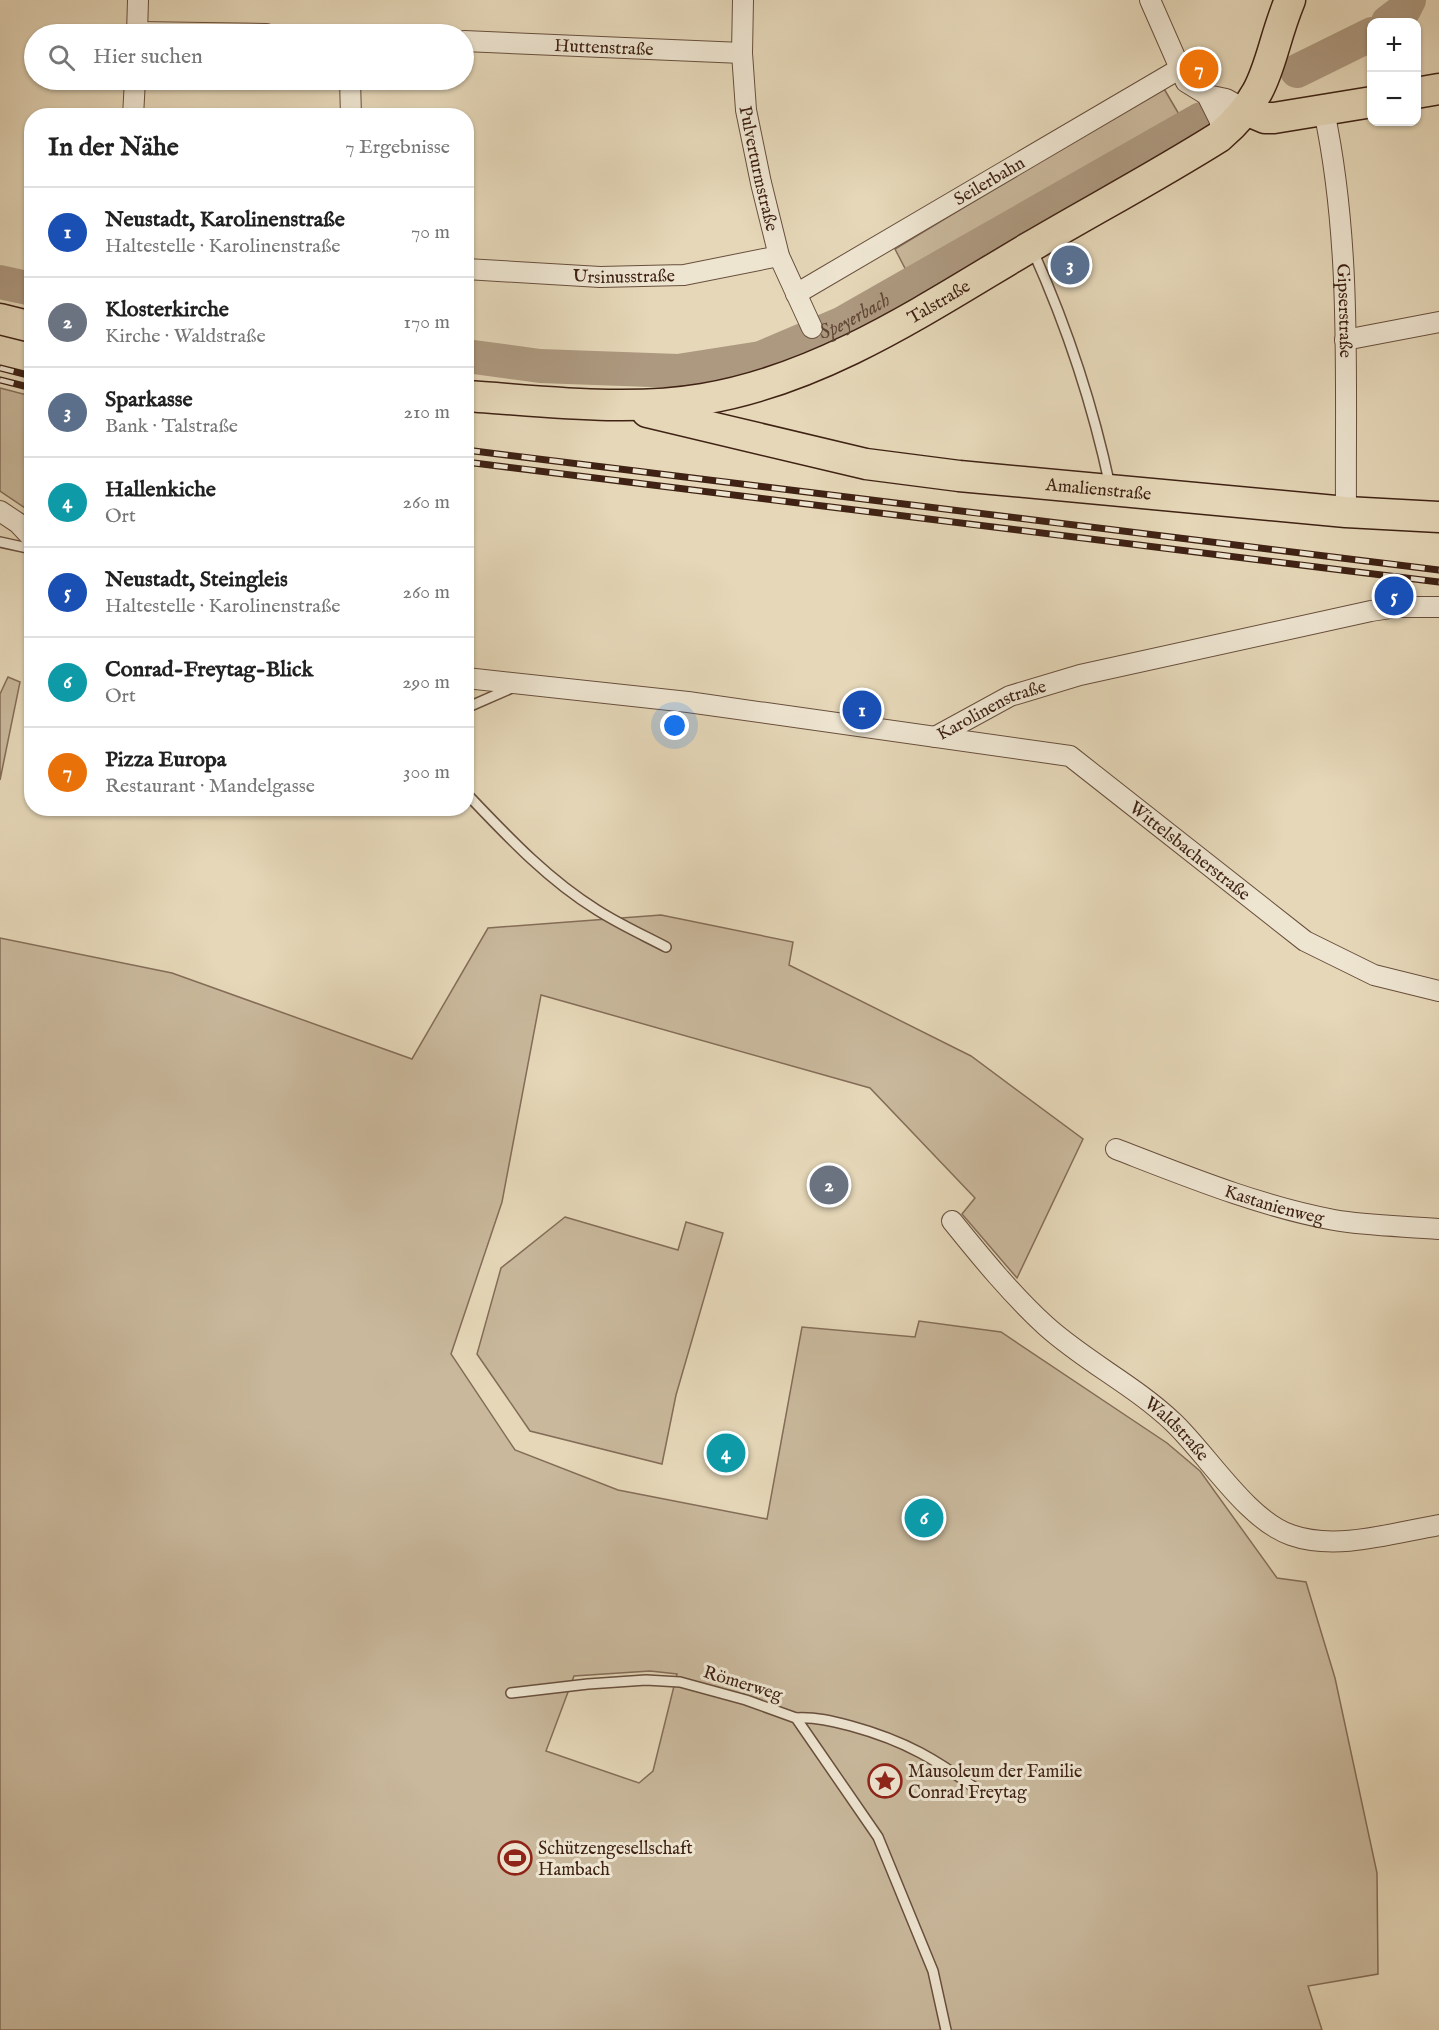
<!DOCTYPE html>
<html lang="de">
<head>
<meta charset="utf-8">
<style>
	body { margin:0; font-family:"IM FELL English",serif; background:#f6f6f6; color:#222 }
	.controls { position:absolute; right:18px; top:18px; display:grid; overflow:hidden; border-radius:12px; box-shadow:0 2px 4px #0004 }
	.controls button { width:54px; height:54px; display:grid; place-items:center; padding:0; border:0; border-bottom:2px solid #e0e0e0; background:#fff; color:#222; font:30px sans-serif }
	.you { position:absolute; left:675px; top:726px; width:21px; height:21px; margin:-15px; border:4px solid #fff; border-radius:50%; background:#1a73e8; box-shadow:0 0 0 9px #1a73e833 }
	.badge { display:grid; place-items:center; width:39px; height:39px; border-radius:50%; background:#0f766e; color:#fff; font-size:20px; font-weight:700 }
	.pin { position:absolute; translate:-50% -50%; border:3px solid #fff; box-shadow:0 2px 6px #0006 }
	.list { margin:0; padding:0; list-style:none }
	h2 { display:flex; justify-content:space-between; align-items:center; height:78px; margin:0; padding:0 24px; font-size:26px }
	h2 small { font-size:20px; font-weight:400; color:#767676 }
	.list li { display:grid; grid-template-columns:39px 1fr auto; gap:18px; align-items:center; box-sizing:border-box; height:90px; padding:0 24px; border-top:2px solid #e0e0e0 }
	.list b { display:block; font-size:22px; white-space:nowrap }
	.list p { margin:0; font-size:20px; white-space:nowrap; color:#767676 }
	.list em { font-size:20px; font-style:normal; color:#767676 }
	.icon { flex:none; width:33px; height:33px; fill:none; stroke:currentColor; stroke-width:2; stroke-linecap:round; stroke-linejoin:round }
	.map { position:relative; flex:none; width:1439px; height:2030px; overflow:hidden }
	.search { position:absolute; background:#fff; box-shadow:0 2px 4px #0004; left:24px; top:24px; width:450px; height:66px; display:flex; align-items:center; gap:15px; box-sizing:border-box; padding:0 21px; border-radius:33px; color:#767676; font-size:22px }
	.panel { position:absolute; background:#fff; box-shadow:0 2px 4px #0004; left:24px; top:108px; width:450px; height:708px; border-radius:24px }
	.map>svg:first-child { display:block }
	.green { fill:#c9b89c; stroke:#846d58; stroke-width:1.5; fill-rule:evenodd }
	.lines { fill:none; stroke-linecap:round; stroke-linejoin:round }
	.river { stroke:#ad9980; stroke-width:34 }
	.service-casing { stroke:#684f3d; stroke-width:12 }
	.minor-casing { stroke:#684f3d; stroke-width:22 }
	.primary-casing { stroke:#3f2214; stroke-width:33 }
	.service { stroke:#eee5d1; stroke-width:9 }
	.minor { stroke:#eee5d1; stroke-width:20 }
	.primary { stroke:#e5d7b8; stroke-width:30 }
	.rail-casing { stroke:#3f2214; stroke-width:7 }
	.rail { stroke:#eee5d1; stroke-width:4.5; stroke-dasharray:14; stroke-linecap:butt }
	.labels { text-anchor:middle; stroke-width:6; stroke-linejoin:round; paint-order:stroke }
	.street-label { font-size:18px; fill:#3f2214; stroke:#eee5d1 }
	.poi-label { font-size:18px; fill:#3f2214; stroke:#eee5d1; text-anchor:start }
	.water-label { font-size:20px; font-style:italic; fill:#604634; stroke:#eee5d1 }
</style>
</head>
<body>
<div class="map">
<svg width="1439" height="2030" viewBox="0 0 1439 2030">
	<rect width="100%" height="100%" fill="#e5d7b8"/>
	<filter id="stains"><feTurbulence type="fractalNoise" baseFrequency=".00333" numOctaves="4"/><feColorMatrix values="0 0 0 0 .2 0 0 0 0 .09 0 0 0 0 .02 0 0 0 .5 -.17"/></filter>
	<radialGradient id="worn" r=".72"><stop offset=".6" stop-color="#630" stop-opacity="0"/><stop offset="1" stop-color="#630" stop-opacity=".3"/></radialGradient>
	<!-- green -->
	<g class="green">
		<polygon points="1163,87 1183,121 910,278 895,249"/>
		<polygon points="0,388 31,396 31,512 0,491"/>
		<polygon points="8,677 20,682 0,780 0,694"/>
		<path d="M661 915 793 942 789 965 971 1056 1083 1139 1017 1278 962 1214 975 1198 870 1088 541 995 502 1202 451 1354 515 1450 618 1490 767 1519 802 1327 915 1337 919 1321 1001 1332 1167 1443 1200 1471 1277 1578 1306 1582 1335 1678 1377 1873 1378 1974 1308 1986 1322 2030H0V938L172 973 412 1059 488 928ZM650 1671 677 1674 653 1771 639 1783 546 1751 574 1676Z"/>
		<polygon points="565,1217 678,1250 686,1222 723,1233 676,1395 662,1464 530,1431 477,1354 501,1268"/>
	</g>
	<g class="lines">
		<!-- river -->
		<g class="river">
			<polyline points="1388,22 1404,10 1409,0"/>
			<polyline points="1297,71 1372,34"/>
			<polyline points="0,282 32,289"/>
			<path id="s1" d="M466 356 540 366 678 371 761 358 841 324 1201 119"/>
		</g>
		<defs>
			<g id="service">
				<path d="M1032 249C1066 324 1093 406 1110 486"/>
				<polyline points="0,542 32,549"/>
				<polyline points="466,708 514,687"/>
				<path d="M466 793C507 836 547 879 597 910 619 924 643 935 666 947"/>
				<polyline points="511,1693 588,1684 646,1680 680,1682 746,1700 796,1718 878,1837 933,1971 946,2030"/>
				<path d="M796 1718C816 1717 832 1721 851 1726 906 1741 937 1760 982 1793"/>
			</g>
			<g id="minor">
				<path id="s2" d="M743 0 742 53 746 110 761 183 779 256 812 328"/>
				<polyline points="1150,0 1186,82 1207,95 1226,99 1246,110"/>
				<polyline points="137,32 266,34"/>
				<polyline points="137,34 138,0"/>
				<path id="s3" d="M464 41 742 53"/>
				<polyline points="350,80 351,116"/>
				<polyline points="1207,95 1220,121 1220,136"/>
				<path id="s4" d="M1324 111C1352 243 1345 378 1346 512"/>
				<polyline points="133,116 135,80"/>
				<path id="s5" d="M466 269 600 277 684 275 779 256"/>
				<path id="s6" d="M796 294 1181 68"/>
				<polyline points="1345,340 1439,322"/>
				<polyline points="0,511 18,523 32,538"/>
				<path id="s7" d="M466 678 688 702 1070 756 1305 941 1374 975 1439 991"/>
				<path id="s8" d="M935 737 1010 696 1080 675 1371 611 1397 607H1439"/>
				<path id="s9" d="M1116 1149C1186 1176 1259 1206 1334 1220 1368 1226 1404 1226 1439 1229"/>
				<path id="s10" d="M952 1221C981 1257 1012 1295 1046 1326 1086 1362 1134 1385 1173 1422 1207 1454 1247 1520 1291 1535 1336 1551 1393 1533 1439 1525"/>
			</g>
			<g id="primary">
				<polyline points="1416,93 1439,89"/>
				<polyline points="1246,110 1265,118 1274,118 1372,102"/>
				<polyline points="0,319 32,327"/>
				<path id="s11" d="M466 396C544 401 626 412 703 399 823 379 927 308 1030 247 1093 210 1157 176 1219 137 1273 91 1266 58 1290 0"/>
				<path id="s12" d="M647 412 866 464 959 476 1346 512 1439 517"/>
			</g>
		</defs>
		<!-- service casing -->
		<use href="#service" class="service-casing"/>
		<!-- minor casing -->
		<use href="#minor" class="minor-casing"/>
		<!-- primary casing -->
		<use href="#primary" class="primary-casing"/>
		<!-- service -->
		<use href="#service" class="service"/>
		<!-- minor -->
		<use href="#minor" class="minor"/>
		<!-- primary -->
		<use href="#primary" class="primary"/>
		<defs>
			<g id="rail">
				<polyline points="0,368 32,376"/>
				<polyline points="0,380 32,388"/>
				<polyline points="466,450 1439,570"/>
				<polyline points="466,462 1439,582"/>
			</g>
		</defs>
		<!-- rail casing -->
		<use href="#rail" class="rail-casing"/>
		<!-- rail -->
		<use href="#rail" class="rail"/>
	</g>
	<!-- icons -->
	<defs>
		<symbol id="sight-ring" viewBox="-11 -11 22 22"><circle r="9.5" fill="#eee5d1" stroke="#8f2418" stroke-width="1.5"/><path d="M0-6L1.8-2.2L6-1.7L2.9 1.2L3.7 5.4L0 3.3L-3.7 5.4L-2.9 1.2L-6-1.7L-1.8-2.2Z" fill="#8f2418"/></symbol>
		<symbol id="stadium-ring" viewBox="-11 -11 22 22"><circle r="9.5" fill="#eee5d1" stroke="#8f2418" stroke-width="1.5"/><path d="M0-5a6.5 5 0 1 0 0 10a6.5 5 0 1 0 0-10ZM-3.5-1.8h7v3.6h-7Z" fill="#8f2418"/></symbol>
	</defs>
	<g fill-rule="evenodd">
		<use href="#sight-ring" x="866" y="1762" width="38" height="38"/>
		<use href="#stadium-ring" x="496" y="1839" width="38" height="38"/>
	</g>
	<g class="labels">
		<!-- street labels -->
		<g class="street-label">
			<text dy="6" stroke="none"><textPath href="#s3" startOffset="140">Huttenstraße</textPath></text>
			<text dy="6" stroke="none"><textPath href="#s2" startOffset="170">Pulverturmstraße</textPath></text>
			<text dy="6" stroke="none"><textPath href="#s6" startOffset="224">Seilerbahn</textPath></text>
			<text dy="6" stroke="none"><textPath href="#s5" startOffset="158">Ursinusstraße</textPath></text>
			<text dy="6" stroke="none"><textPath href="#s11" startOffset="494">Talstraße</textPath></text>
			<text dy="6" stroke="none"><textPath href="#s4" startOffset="201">Gipserstraße</textPath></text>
			<text dy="6" stroke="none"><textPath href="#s12" startOffset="459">Amalienstraße</textPath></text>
			<text dy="6" stroke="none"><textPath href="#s8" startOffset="63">Karolinenstraße</textPath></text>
			<text dy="6" stroke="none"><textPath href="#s7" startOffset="762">Wittelsbacherstraße</textPath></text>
			<text dy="6" stroke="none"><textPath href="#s9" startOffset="168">Kastanienweg</textPath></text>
			<text dy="6" stroke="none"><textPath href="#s10" startOffset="308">Waldstraße</textPath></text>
			<text transform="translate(743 1683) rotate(17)" y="6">Römerweg</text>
		</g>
		<!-- poi labels -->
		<g class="poi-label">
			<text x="908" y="1777">Mausoleum der Familie<tspan x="908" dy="21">Conrad Freytag</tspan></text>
			<text x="538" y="1854">Schützengesellschaft<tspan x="538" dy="21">Hambach</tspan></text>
		</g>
		<!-- water labels -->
		<g class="water-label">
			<text dy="7" stroke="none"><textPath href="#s1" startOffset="399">Speyerbach</textPath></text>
		</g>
	</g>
	<rect width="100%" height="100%" filter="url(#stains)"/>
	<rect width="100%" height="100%" fill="url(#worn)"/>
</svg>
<div class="controls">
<button>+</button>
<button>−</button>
</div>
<div class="you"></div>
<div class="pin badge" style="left:862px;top:710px;background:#1a4fb4">1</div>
<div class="pin badge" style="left:829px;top:1185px;background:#6b7280">2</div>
<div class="pin badge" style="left:1070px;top:265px;background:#5c6f8a">3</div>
<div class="pin badge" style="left:726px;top:1453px;background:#0f9aa8">4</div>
<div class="pin badge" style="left:1394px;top:596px;background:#1a4fb4">5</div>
<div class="pin badge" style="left:924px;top:1518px;background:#0f9aa8">6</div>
<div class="pin badge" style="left:1199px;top:69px;background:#e8710a">7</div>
<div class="search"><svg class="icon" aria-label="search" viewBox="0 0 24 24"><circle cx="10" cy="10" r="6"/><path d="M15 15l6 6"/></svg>Hier suchen</div>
<section class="panel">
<h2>In der Nähe<small>7 Ergebnisse</small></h2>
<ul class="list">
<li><span class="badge" style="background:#1a4fb4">1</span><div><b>Neustadt, Karolinenstraße</b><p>Haltestelle · Karolinenstraße</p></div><em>70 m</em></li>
<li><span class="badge" style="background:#6b7280">2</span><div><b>Klosterkirche</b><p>Kirche · Waldstraße</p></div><em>170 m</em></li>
<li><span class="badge" style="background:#5c6f8a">3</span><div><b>Sparkasse</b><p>Bank · Talstraße</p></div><em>210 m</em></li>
<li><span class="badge" style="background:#0f9aa8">4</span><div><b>Hallenkiche</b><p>Ort</p></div><em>260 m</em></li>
<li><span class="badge" style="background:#1a4fb4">5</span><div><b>Neustadt, Steingleis</b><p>Haltestelle · Karolinenstraße</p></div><em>260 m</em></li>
<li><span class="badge" style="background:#0f9aa8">6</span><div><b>Conrad-Freytag-Blick</b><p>Ort</p></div><em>290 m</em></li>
<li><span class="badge" style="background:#e8710a">7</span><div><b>Pizza Europa</b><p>Restaurant · Mandelgasse</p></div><em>300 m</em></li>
</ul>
</section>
</div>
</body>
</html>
